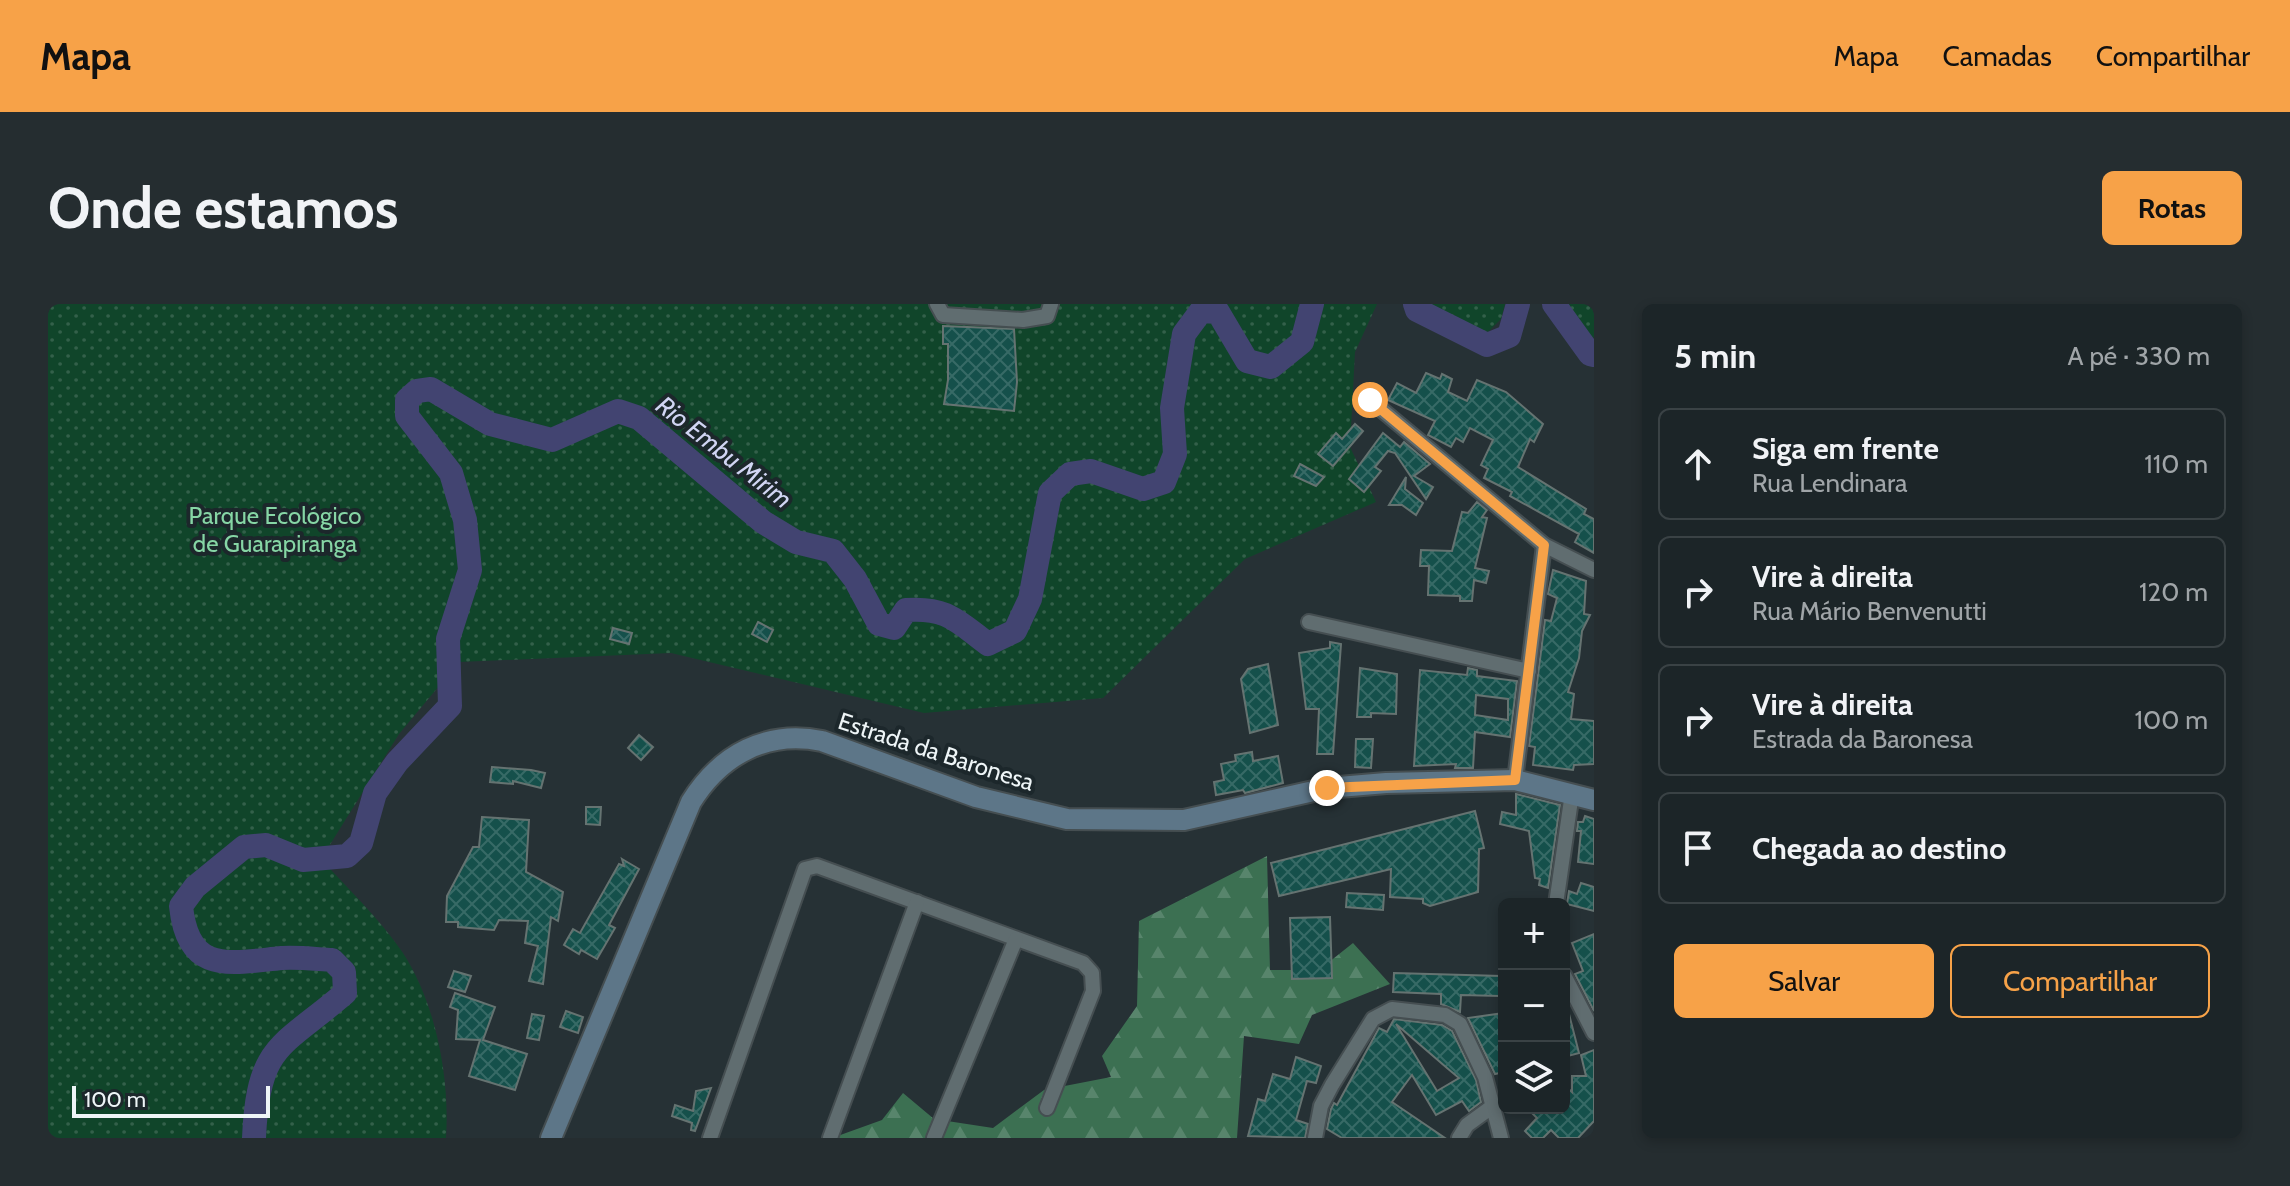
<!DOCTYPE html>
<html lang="pt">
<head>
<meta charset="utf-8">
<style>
	body { margin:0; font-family:Cabin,sans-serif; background:#252d30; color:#f1f3f6 }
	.controls { position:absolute; right:24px; bottom:24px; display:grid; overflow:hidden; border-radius:12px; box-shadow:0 4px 12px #0003 }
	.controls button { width:72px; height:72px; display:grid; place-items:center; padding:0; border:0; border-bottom:2px solid #3a4245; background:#1c2528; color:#f1f3f6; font:40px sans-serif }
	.scale { position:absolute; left:24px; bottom:20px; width:198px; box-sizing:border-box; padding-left:8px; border:4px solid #eef5f7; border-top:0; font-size:22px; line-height:28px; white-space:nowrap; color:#eef5f7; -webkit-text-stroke:6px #1c272b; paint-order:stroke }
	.stop { position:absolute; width:24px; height:24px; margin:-18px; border:6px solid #f7a248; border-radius:50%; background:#fff }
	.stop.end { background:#f7a248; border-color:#fff; box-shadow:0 2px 8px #0008 }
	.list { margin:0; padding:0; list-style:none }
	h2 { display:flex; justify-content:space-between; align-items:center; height:104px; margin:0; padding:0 32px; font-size:34px }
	h2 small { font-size:26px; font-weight:400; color:#a0a5a8 }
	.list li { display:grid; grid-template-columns:52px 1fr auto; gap:24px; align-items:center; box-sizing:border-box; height:112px; margin:0 16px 16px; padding:0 16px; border:2px solid #3a4245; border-radius:12px }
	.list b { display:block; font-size:30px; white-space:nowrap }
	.list p { margin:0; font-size:26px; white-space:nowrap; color:#a0a5a8 }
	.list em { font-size:26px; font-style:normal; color:#a0a5a8 }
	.actions { display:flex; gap:16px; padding:24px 32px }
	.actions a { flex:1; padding:18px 0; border:2px solid #f7a248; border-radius:12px; text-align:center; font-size:28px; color:#f7a248 }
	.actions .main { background:#f7a248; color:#111 }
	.icon { flex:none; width:44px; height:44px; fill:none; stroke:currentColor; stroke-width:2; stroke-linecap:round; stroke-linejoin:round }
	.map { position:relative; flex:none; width:1546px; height:834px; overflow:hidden; border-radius:12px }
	header { display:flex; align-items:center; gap:48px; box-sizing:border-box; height:112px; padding:0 40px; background:#f7a248; color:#111 }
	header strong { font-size:38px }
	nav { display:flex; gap:44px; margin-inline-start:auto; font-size:28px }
	.intro { display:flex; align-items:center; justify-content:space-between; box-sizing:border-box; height:192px; padding:0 48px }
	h1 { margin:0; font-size:56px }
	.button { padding:20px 36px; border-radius:12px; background:#f7a248; color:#111; font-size:28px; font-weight:700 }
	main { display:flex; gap:48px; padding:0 48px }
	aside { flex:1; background:#1c2528; border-radius:12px; box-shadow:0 4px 12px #0003 }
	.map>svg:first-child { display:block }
	.grass { fill:url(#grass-dots) }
	.forest { fill:url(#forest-firs) }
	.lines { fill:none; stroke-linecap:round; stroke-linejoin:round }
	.river { stroke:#424471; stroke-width:24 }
	.building { fill:url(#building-cross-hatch); stroke:#657371; stroke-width:2; fill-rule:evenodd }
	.street-casing { stroke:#454e51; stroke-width:18 }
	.secondary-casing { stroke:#454e51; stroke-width:24 }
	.street { stroke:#606d70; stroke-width:14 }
	.secondary { stroke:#5d7688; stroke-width:20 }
	.route { stroke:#f7a248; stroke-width:10 }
	.labels { text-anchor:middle; stroke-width:8; stroke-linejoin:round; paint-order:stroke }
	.park-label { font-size:24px; fill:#86d6a5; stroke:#1c272b }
	.street-label { font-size:24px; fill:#eef5f7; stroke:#1c272b }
	.water-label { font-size:26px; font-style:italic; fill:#d1d5f3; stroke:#1c272b }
</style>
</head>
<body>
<header>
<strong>Mapa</strong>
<nav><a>Mapa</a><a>Camadas</a><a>Compartilhar</a></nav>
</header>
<div class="intro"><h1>Onde estamos</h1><a class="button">Rotas</a></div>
<main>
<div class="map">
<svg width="1546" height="834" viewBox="0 0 1546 834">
	<defs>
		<pattern id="grass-dots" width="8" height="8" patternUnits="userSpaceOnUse" patternTransform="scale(2)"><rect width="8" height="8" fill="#10452a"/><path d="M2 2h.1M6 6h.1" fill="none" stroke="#33604a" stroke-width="1.8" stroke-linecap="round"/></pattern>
		<pattern id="forest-firs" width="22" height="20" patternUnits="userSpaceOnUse" patternTransform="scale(2)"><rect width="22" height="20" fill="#3c7052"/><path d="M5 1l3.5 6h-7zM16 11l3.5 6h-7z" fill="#58856c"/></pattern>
		<pattern id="building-cross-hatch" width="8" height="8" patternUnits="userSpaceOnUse" patternTransform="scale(2)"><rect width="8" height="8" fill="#15504b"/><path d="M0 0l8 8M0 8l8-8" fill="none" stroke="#376a66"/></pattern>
	</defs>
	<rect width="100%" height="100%" fill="#263135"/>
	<!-- grass -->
	<g class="grass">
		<path d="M0 0H1329L1307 48 1302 143 1328 198 1197 255 1055 394 876 409 623 349 411 358 351 430 273 555C300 585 332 615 355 649 388 700 402 774 398 834H0Z"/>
		<polygon points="1380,0 1457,0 1453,15 1440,28 1393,11"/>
		<polygon points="1519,0 1546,0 1546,34 1537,27"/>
	</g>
	<!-- forest -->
	<polygon class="forest" points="1219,552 1222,666 1271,666 1305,639 1342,680 1264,711 1251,740 1196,732 1189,834 784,834 834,816 855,789 886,815 945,824 996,786 1063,773 1054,752 1089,702 1091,617"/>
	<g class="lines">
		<!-- river -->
		<g class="river">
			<polyline points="1367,0 1369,6 1439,41 1461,32 1470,0"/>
			<polyline points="1506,0 1542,50 1546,51"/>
			<path d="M206 834C210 740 233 744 297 689L296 668 284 656C267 655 250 653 234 654 181 659 140 671 133 602L147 583 196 543 218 541 255 556 299 552 313 539 327 489 349 458 402 402 400 335 422 266 417 216 403 169 359 112V96L369 87 383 85 442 120 504 136 570 107 591 114 715 218 748 238 785 247 807 275 831 320 846 324 858 306C899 303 909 317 940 340L967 327 982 295 1002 189 1022 170 1043 167 1095 185 1116 178 1127 150 1124 104 1136 30 1153 7 1170 8 1199 57 1223 63 1254 38 1264 0"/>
		</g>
	</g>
	<!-- building -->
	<g class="building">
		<polygon points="895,22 966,25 969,78 966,107 896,100 900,76 900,40 895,40"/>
		<polygon points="1378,69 1392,75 1394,70 1404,75 1400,88 1419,97 1429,76 1458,88 1495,120 1486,138 1482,135 1470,163 1538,205 1536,210 1546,215 1546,249 1527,238 1531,230 1462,192 1464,188 1436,174 1440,165 1433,161 1445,136 1422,124 1415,138 1408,134 1403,143 1380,131 1387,117 1340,96 1349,79 1368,89"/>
		<polygon points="1307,120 1315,127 1285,162 1270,150 1288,129 1294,135"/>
		<polygon points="1335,129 1352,143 1356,138 1382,160 1366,172 1385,183 1378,195 1347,149 1340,147 1327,163 1333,167 1316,188 1301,175"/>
		<polygon points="1252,160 1276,173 1268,182 1246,172"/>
		<polygon points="1358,173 1357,185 1375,199 1368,211 1354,201 1341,201"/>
		<polygon points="1429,198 1439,206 1434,213 1439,214 1427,264 1441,267 1438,279 1426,276 1424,297 1412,297 1412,292 1380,291 1381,262 1372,262 1373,246 1404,247 1414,208 1420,209"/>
		<polygon points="1505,266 1538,277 1536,310 1542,311 1534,327 1531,354 1520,388 1526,390 1523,415 1546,417 1546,460 1526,461 1525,466 1485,461 1487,443 1481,442 1497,316 1503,317 1509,294 1500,290"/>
		<polygon points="710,318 725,326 719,338 704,330"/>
		<polygon points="565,324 584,329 581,340 562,335"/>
		<polygon points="1282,338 1293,340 1285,450 1269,450 1271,405 1258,405 1251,349 1282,344"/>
		<polygon points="1220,360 1230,421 1202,429 1193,375 1200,365"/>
		<polygon points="1312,364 1349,370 1348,410 1323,409 1323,413 1309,413"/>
		<path d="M1420 364 1429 366V372L1469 377 1462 433 1427 428 1425 464H1407L1408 460 1366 462 1372 366 1419 371ZM1428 391 1460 395V416L1427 411Z"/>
		<polygon points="591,431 605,443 593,456 580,444"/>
		<polygon points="1308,435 1325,435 1323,464 1307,463"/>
		<polygon points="1204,448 1205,457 1230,452 1235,479 1197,489 1195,486 1168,491 1166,478 1176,476 1173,460 1188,457 1187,451"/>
		<polygon points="444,463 483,466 497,469 493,484 465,477 465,480 442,478"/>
		<polygon points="1468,490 1512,501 1500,584 1491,581 1492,575 1487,574 1481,527 1452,520 1454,508 1468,511"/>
		<polygon points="538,503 553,503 552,521 538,520"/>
		<polygon points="1427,507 1436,544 1431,545 1430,588 1382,602 1375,599 1375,595 1342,593 1343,565 1231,592 1223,559"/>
		<polygon points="1537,512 1546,515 1546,560 1530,558 1533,527 1529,527 1530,518 1535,518"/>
		<polygon points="434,513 481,516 478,568 515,588 510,617 503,613 495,680 481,677 490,642 477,639 480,617 451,616 446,626 410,623 410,618 398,618 399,592 425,543 431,543"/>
		<polygon points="574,555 591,565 561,621 567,624 549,655 533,646 531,650 516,641 525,625 532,629 571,560 576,562"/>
		<polygon points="1533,579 1546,583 1546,607 1519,600 1521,587 1529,590"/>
		<polygon points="1299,589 1336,591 1335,606 1298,603"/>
		<polygon points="1282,613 1284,674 1244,675 1242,614"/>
		<polygon points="1546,630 1546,707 1527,670 1535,667 1524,639"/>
		<polygon points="406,667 423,672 417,688 400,683"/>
		<polygon points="1346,669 1453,672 1452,692 1413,691 1412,708 1393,700 1393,690 1345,688"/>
		<polygon points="407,689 447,703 435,736 479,750 467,786 421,772 432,736 408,735 410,706 402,703"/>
		<polygon points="518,707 535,713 530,729 512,723"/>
		<polygon points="1456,709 1456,768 1447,770 1420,714"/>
		<polygon points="484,710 496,712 491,736 479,734"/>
		<polygon points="1516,710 1521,710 1531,749 1516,753"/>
		<path d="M1346 715 1394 721 1404 727 1428 776 1433 798 1421 807 1414 797 1388 811 1364 771 1344 798 1397 834H1294L1279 825 1283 805 1286 799 1289 801 1331 724 1339 728ZM1348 720 1399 764 1411 774 1389 787Z"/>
		<polygon points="1546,746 1546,817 1530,834 1511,834 1503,826 1495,834 1484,834 1477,827 1489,814 1479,804 1516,804 1516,781 1524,788 1524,772 1538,772 1533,751"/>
		<polygon points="1248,753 1273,762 1268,779 1259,777 1248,816 1260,820 1257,834 1200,832 1210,795 1217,797 1225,770 1242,775"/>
		<polygon points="663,784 647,827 643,826 644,819 624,812 627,801 645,807 648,787"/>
	</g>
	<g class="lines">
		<defs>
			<g id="street">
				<polyline points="889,0 895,11 975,16 999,12 1003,0"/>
				<polyline points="1322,96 1496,241 1546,266"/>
				<polyline points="1261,318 1481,367"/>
				<polyline points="1467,476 1496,241"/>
				<polyline points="1508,600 1524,489"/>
				<polyline points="1516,671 1546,729"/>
				<polyline points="662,834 757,565 769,562 1035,659 1044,669 1045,687 999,804"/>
				<polyline points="782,834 869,598"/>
				<polyline points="886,834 968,635"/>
				<polyline points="1267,834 1273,802 1284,781 1325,715 1344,705 1397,711 1412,720 1437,773 1453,834"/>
				<polyline points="1411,834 1419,821 1445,802"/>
			</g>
			<path id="secondary" d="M503 834 643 498C673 450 719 426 774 437L928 493 1019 515 1136 516 1279 484 1338 479 1467 476 1546 496"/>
		</defs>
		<!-- street casing -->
		<use href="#street" class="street-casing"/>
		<!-- secondary casing -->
		<use href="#secondary" class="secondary-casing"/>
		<!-- street -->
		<use href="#street" class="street"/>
		<!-- secondary -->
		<use href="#secondary" class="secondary"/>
	</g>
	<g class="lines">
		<!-- route -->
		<polyline class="route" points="1279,484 1467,476 1496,241 1322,96"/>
	</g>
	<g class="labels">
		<!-- park labels -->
		<g class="park-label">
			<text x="227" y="220">Parque Ecológico<tspan x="227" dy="28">de Guarapiranga</tspan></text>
		</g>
		<!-- street labels -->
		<g class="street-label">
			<text transform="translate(888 448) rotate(18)" y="8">Estrada da Baronesa</text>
		</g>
		<!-- water labels -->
		<g class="water-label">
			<text transform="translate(676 148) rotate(38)" y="9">Rio Embu Mirim</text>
		</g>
	</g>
</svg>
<div class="controls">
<button>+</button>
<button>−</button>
<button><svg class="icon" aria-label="layers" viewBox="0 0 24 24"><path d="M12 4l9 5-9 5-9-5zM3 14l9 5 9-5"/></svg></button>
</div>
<div class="scale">100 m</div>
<div class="stop" style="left:1322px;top:96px"></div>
<div class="stop end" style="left:1279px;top:484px"></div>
</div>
<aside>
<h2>5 min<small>A pé · 330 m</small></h2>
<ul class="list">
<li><svg class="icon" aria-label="ahead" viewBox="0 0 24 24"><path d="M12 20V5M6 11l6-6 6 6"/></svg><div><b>Siga em frente</b><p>Rua Lendinara</p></div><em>110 m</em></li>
<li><svg class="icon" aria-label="right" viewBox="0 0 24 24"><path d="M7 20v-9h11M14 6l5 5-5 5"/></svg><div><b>Vire à direita</b><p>Rua Mário Benvenutti</p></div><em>120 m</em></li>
<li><svg class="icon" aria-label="right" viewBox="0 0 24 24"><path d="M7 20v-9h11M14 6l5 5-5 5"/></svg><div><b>Vire à direita</b><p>Estrada da Baronesa</p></div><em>100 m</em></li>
<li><svg class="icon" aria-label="arrive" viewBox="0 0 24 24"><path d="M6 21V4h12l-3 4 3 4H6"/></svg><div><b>Chegada ao destino</b></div></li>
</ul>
<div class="actions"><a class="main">Salvar</a><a>Compartilhar</a></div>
</aside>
</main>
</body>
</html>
